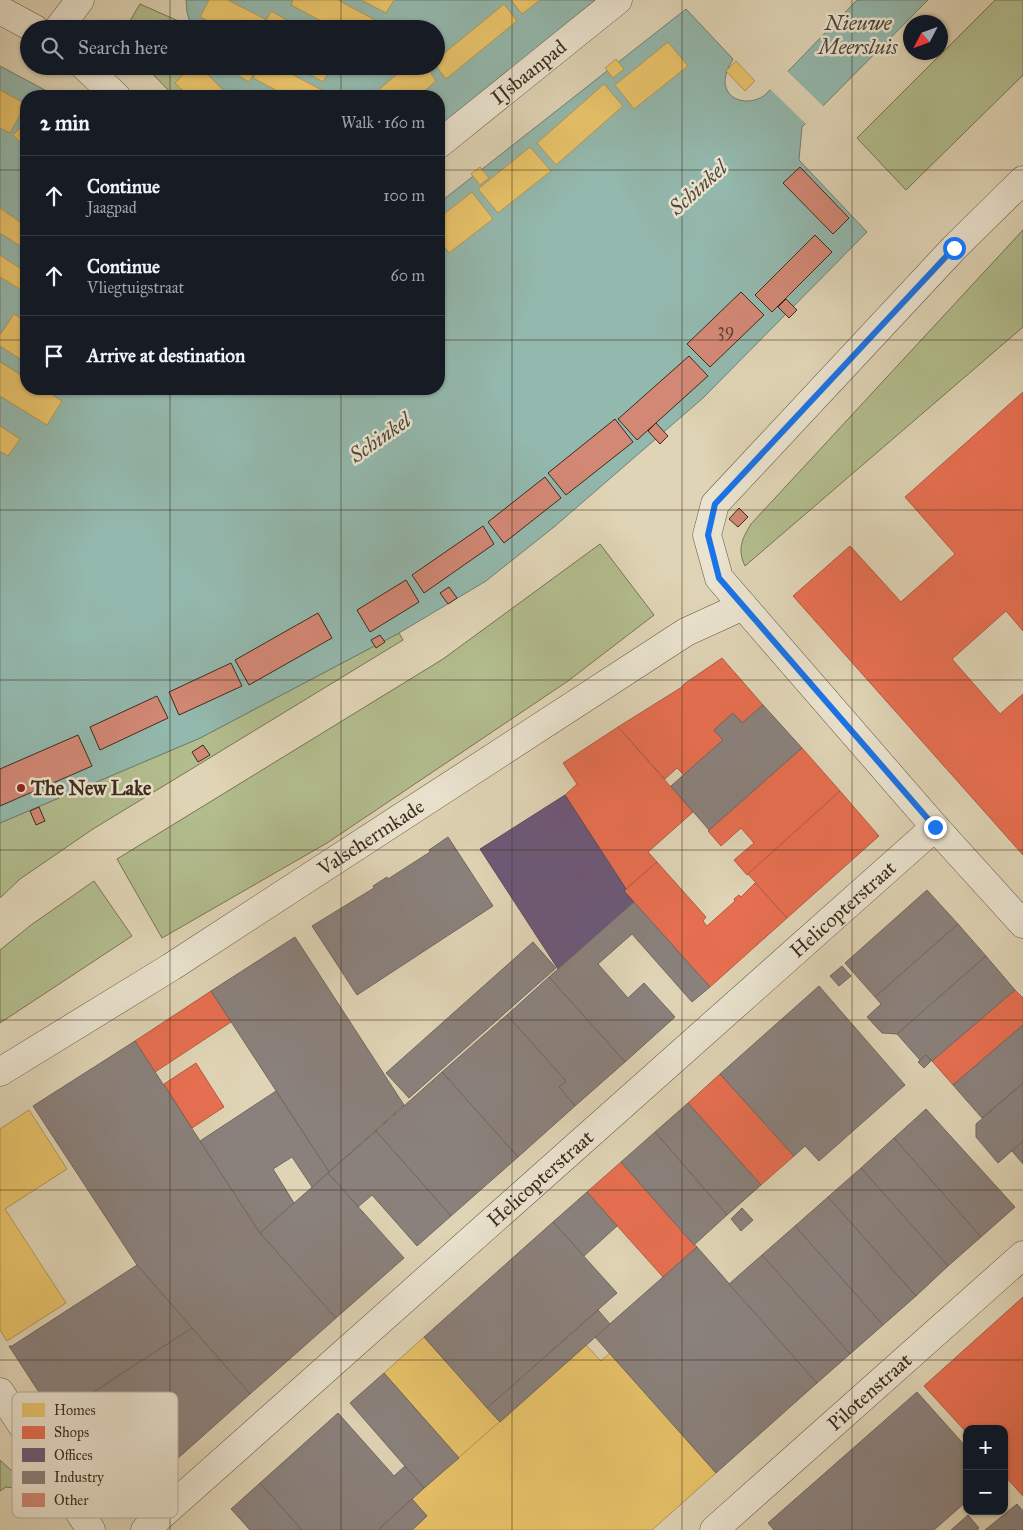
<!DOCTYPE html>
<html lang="en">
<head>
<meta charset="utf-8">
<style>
	body { margin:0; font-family:"IM FELL Great Primer",serif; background:#242831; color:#f1f3f6 }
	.controls { position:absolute; right:15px; bottom:15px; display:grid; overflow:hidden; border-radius:10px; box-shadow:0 1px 4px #0004 }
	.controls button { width:45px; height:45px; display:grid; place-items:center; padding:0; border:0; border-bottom:1px solid #363941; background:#171b24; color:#f1f3f6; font:25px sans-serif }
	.compass { position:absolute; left:903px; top:15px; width:45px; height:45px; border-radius:50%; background:#171b24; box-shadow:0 1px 4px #0004; rotate:229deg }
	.stop { position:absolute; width:15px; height:15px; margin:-11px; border:4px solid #1a73e8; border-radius:50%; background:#fff }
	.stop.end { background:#1a73e8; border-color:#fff; box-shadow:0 1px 5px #0008 }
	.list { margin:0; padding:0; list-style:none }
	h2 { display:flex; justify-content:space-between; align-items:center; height:65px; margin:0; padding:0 20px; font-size:21px }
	h2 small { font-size:16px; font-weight:400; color:#9ea1a6 }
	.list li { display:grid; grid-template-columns:32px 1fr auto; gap:15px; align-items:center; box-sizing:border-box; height:80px; padding:0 20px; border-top:1px solid #363941 }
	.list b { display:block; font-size:19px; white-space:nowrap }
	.list p { margin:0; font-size:16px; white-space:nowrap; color:#9ea1a6 }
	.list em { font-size:16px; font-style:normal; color:#9ea1a6 }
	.icon { flex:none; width:28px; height:28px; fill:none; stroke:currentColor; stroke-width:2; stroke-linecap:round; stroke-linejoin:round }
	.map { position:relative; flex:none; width:1023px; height:1530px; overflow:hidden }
	.search { position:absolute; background:#171b24; box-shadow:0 1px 4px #0004; left:20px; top:20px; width:425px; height:55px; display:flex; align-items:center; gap:12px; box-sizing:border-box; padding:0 18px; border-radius:28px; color:#9ea1a6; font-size:19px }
	.panel { position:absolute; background:#171b24; box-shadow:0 1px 4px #0004; left:20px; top:90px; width:425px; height:305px; border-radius:20px }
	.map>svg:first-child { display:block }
	.green { fill:#b2bc8d; stroke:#787454 }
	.water { fill:#93b8ad; stroke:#718073 }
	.pier { fill:#dfd4b5 }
	.homes { fill:#e9c46a; stroke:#b69653 }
	.shops { fill:#e76f51; stroke:#b45b41 }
	.offices { fill:#6d597a; stroke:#5f4b5e }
	.industry { fill:#8a817c; stroke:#73675f }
	.building { fill:#d28875; stroke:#3e2b1c }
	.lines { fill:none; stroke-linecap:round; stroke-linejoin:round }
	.street-casing { stroke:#665542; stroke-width:29 }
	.street { stroke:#eae3cf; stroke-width:28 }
	.route { stroke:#1a73e8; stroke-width:6 }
	.grid { fill:none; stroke:#3e2b1c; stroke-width:1; stroke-opacity:0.55 }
	.poi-dot { fill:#8f2418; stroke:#eae3cf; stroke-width:2 }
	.labels { text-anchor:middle; stroke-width:5; stroke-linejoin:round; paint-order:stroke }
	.number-label { font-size:18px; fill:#634232 }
	.street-label { font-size:20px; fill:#3e2b1c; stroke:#eae3cf }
	.poi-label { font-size:20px; font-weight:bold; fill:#3e2b1c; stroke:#eae3cf; text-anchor:start }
	.water-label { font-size:21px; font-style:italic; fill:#4f4739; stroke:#eae3cf }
	.key { fill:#eae3cf; stroke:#b6ac99; stroke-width:1 }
	.key-label { font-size:14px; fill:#3e2b1c }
</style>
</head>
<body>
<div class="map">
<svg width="1023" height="1530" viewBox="0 0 1023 1530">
	<rect width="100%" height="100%" fill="#dfd4b5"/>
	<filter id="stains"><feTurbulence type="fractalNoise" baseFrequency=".004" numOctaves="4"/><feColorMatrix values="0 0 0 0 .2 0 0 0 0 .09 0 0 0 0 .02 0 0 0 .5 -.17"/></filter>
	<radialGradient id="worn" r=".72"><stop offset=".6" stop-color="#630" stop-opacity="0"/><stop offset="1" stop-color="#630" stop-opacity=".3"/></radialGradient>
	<!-- green -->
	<g class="green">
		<polygon points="995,0 1023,0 1023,75 906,190 857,138"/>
		<polygon points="140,4 192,27 192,29 125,29"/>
		<polygon points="145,66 197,66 187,96 174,96"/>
		<path d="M1023 230V327L745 566C737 549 742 539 751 524Z"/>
		<polygon points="600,544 654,615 568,681 327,843 162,938 117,859 443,659"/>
		<polygon points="399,633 403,640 93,829 20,879 0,898 0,823 200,738"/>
		<polygon points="94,881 132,936 0,1023 0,950 31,925"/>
		<polygon points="0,1460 14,1473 24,1489 6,1487 0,1491"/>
	</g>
	<!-- water -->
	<g class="water">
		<polygon points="186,0 605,0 439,132 439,96 187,96 197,66 436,66 436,29 192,29 187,12"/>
		<path d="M857 0H928L802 127 799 160 867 232 703 398 554 527 486 581 399 633 200 738 0 823V66L56 96H26V389H439V203L686 9 733 59C729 66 725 74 725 82 726 103 753 106 766 94Z"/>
	</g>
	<!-- pier -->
	<polygon class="pier" points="786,70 824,107 806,124 769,88"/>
	<!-- homes -->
	<g class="homes">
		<polygon points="209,0 228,0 265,19 260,29 223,29 200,17"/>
		<polygon points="293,0 338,0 386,26 385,29 336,29 291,5"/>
		<polygon points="361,0 394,0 386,13"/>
		<polygon points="511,0 540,0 522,14"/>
		<polygon points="504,4 517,21 446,79 436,66 436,60"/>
		<polygon points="271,11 302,29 262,29"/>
		<polygon points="668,42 688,66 634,109 615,85"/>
		<polygon points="616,59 624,69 613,78 605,68"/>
		<polygon points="736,61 755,81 745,91 726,71"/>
		<polygon points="192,66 199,66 229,96 188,96 175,83"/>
		<polygon points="222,66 258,66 249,82"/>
		<polygon points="260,66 276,66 324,91 321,96 287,96 253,78"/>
		<polygon points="295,66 332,66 323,82"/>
		<polygon points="406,66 426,66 436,81 419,96 372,96"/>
		<polygon points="604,84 623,106 556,165 537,143"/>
		<polygon points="0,90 26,104 10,133 0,128"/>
		<polygon points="26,122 26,149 13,135"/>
		<polygon points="530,147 551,171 498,213 478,189"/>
		<polygon points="480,167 489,178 480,185 471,174"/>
		<polygon points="472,192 493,219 449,253 439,239 439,218"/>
		<polygon points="0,208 26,226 26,247 22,247 0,233"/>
		<polygon points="0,255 26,272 26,293 0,277"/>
		<polygon points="14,314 26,321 26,363 0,346 0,335"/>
		<polygon points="0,362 26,378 26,389 43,389 62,401 47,425 0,396"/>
		<polygon points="0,426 20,439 8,456 0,451"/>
		<polygon points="29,1110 67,1169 5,1209 66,1303 7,1341 0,1330 0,1129"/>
		<polygon points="424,1337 500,1422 459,1458 384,1373"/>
		<polygon points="586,1345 601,1361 610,1353 716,1473 652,1530 412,1530 427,1516 412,1499"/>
	</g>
	<!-- shops -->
	<g class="shops">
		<polygon points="1023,392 1023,631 1006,611 952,659 1000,714 1023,694 1023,855 793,596 850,546 901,602 902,601 955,554 905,497"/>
		<polygon points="722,658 763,705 742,723 733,713 714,730 723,740 684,775 677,768 665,779 618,727 682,687 684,684"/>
		<polygon points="618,727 693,812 648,852 657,862 626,889 565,795 577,784 563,763"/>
		<polygon points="802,748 840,791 747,875 734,860 754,843 741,828 721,846 708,831"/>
		<polygon points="840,791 879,836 787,918 748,874"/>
		<polygon points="657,862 706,917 703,921 707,926 735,901 734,899 739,895 741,897 755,883 787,918 710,987 624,891"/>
		<polygon points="1015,990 1023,998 1023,1025 953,1085 932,1061"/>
		<polygon points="211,991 231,1022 155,1072 135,1041"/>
		<polygon points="196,1063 224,1107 192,1128 164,1084"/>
		<polygon points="720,1074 794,1156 761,1185 688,1103"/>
		<polygon points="621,1162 697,1247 663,1277 587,1192"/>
		<polygon points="1023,1297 1023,1496 1004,1475 1004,1429 967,1429 967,1433 924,1386"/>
	</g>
	<!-- offices -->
	<polygon class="offices" points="565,795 626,889 624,891 634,902 558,969 480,849"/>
	<!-- industry -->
	<g class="industry">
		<polygon points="763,705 802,748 709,830 671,786 723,740 714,730 733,713 742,723"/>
		<polygon points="448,837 493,906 357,995 312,926 374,888 373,886 387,877 388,879 430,852 429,850"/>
		<polygon points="927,890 958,924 875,997 845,963"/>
		<polygon points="634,902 710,987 692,1002 632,934 598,964 628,998 644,983 675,1017 625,1062 549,977"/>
		<polygon points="958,924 986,956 897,1034 882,1033 867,1017 881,1004 875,997"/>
		<polygon points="295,937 404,1105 329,1172 211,991"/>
		<polygon points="533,942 556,968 409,1098 386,1073"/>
		<polygon points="986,956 1015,990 932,1061 926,1055 920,1060 897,1034"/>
		<polygon points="842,966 851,976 839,986 830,976"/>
		<polygon points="549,977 625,1062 575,1106 559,1087 566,1081 507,1015"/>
		<polygon points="819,986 905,1085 819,1161 805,1146 794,1156 720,1074"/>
		<polygon points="507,1015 566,1081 559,1087 575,1106 518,1157 442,1072"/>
		<polygon points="1023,1025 1023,1083 982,1118 953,1085"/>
		<polygon points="135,1041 260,1233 336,1318 250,1394 137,1265 33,1106"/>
		<polygon points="926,1055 931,1061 924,1068 918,1062"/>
		<polygon points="442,1072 518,1157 451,1216 376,1131"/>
		<polygon points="1023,1083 1023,1141 998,1163 976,1137 976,1124"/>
		<polygon points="276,1091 329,1172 312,1187 292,1157 273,1169 294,1203 260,1233 200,1141"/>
		<polygon points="688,1103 761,1185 727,1215 655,1132"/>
		<polygon points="926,1109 1015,1207 981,1237 894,1138"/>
		<polygon points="376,1131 451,1216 417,1246 372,1195 358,1207 328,1173"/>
		<polygon points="655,1132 727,1215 694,1245 621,1162"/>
		<polygon points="894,1138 981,1237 948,1266 861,1168"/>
		<polygon points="1023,1141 1023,1164 1012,1151"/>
		<polygon points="861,1168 948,1266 916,1296 828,1197"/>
		<polygon points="328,1173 404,1258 336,1318 260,1233"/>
		<polygon points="587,1192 617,1226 584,1256 553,1222"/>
		<polygon points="828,1197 916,1296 883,1325 795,1226"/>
		<polygon points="742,1208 753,1220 741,1231 731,1219"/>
		<polygon points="553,1222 617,1293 487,1408 424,1337"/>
		<polygon points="795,1226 883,1325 850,1354 762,1255"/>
		<polygon points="697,1247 817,1383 716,1473 595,1337"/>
		<polygon points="762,1255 850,1354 817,1383 729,1284"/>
		<polygon points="137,1265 192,1328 55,1417 9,1346 12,1346"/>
		<polygon points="598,1310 610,1324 500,1422 487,1408"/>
		<polygon points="192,1328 250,1394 122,1508 114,1507 55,1417"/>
		<polygon points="384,1373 459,1458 424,1488 350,1403"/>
		<polygon points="917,1392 967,1448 967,1501 934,1530 774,1530 768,1523"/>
		<polygon points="338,1413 394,1476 405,1466 424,1488 378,1530 302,1530 260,1483"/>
		<polygon points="260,1483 302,1530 250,1530 231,1509"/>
		<polygon points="412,1499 427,1516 412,1530 378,1530"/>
		<polygon points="1017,1504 1023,1511 1023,1530 985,1530"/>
		<polygon points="968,1515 979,1528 977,1530 951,1530"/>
	</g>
	<!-- building -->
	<g class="building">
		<polygon points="800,167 849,218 833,234 783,183"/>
		<polygon points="815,235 832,252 772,312 755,295"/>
		<polygon points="741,292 764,315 710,367 687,344"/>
		<polygon points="786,299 797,310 789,318 778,307"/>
		<polygon points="689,356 708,376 637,440 618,419"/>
		<polygon points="615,419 633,442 566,495 548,473"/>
		<polygon points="656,423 668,436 660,444 648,431"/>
		<polygon points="545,477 561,498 504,543 488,522"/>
		<polygon points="739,508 748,517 738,527 729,519"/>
		<polygon points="483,526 494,544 424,593 412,575"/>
		<polygon points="406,580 419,602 370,632 357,610"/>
		<polygon points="449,587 457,598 448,604 440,593"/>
		<polygon points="318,613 332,638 249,685 235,660"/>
		<polygon points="380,635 385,642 376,648 371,640"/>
		<polygon points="231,663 242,686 179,715 169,692"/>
		<polygon points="157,696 168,718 100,750 90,727"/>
		<polygon points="78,735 92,766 0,806 0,769"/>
		<polygon points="203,745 210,755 198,762 192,752"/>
		<polygon points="39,807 45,821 36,825 30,811"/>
	</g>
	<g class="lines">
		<defs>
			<g id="street">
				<polyline points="0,10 35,29"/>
				<polyline points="58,29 80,0"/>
				<polyline points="84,66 116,96"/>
				<path id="s1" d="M439 144 618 0"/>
				<polyline points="1023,180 954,248 715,504 707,535 719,578 935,827 1023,924"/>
				<path id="s2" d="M0 1072 171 967 686 632 743 606"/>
				<polyline points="0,1392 91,1530"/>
				<path id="s3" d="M145 1530 935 827"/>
				<path id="s4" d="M714 1530 1023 1255"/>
			</g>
		</defs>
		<!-- street casing -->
		<use href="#street" class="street-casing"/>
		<!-- street -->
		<use href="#street" class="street"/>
	</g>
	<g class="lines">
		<!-- route -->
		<polyline class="route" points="935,827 719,578 708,535 715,504 954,248"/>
	</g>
	<!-- grid -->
	<path class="grid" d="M170 0V29M341 0V29M512 0V1530M682 0V1530M852 0V1530M170 66V96M341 66V96M0 170H26M439 170H1023M0 340H26M439 340H1023M170 389V1530M341 389V1530M0 510H1023M0 680H1023M0 850H1023M0 1020H1023M0 1190H1023M0 1360H1023"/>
	<!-- markers -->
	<circle class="poi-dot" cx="21" cy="788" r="5"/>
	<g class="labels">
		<!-- number labels -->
		<g class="number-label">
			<text x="726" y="336">39</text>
		</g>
		<!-- street labels -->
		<g class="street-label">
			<text dy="7" stroke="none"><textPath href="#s1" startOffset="115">IJsbaanpad</textPath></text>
			<text dy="7" stroke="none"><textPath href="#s2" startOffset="439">Valschermkade</textPath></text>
			<text dy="7" stroke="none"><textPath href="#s3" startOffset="934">Helicopterstraat</textPath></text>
			<text dy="7" stroke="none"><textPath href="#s3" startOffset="529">Helicopterstraat</textPath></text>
			<text dy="7" stroke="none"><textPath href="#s4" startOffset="208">Pilotenstraat</textPath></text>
		</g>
		<!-- poi labels -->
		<g class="poi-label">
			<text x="31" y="795">The New Lake</text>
		</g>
		<!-- water labels -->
		<g class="water-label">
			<text x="858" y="30">Nieuwe<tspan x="858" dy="24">Meersluis</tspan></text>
			<text transform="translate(698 188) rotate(-42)" y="7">Schinkel</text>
			<text transform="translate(380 438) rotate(-35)" y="7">Schinkel</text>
		</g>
	</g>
	<!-- legend -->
	<rect x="12" y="1392" width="166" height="126" rx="8" class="key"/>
	<rect x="22" y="1403" width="23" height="14" fill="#e9c46a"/>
	<rect x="22" y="1426" width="23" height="13" fill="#e76f51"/>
	<rect x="22" y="1448" width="23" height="14" fill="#6d597a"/>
	<rect x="22" y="1471" width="23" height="13" fill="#8a817c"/>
	<rect x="22" y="1493" width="23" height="14" fill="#d28875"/>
	<g class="key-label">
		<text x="54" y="1415">Homes</text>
		<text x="54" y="1437">Shops</text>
		<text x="54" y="1460">Offices</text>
		<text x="54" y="1482">Industry</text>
		<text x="54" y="1505">Other</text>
	</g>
	<rect width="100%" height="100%" filter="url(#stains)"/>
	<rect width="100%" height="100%" fill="url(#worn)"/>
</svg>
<div class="controls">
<button>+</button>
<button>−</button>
</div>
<svg class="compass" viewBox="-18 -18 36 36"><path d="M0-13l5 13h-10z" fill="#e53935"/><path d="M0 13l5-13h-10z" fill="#9ea1a6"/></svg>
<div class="stop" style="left:954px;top:248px"></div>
<div class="stop end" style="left:935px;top:827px"></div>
<div class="search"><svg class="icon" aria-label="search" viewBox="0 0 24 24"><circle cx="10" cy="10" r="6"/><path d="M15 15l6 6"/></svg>Search here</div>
<section class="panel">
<h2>2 min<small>Walk · 160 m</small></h2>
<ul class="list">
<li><svg class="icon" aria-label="ahead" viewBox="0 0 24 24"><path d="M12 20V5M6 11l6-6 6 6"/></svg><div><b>Continue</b><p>Jaagpad</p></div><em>100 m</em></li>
<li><svg class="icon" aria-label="ahead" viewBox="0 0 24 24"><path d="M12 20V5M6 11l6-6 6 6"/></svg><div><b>Continue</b><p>Vliegtuigstraat</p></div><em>60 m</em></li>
<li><svg class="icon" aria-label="arrive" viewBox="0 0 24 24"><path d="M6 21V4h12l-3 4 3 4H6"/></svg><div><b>Arrive at destination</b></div></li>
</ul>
</section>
</div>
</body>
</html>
